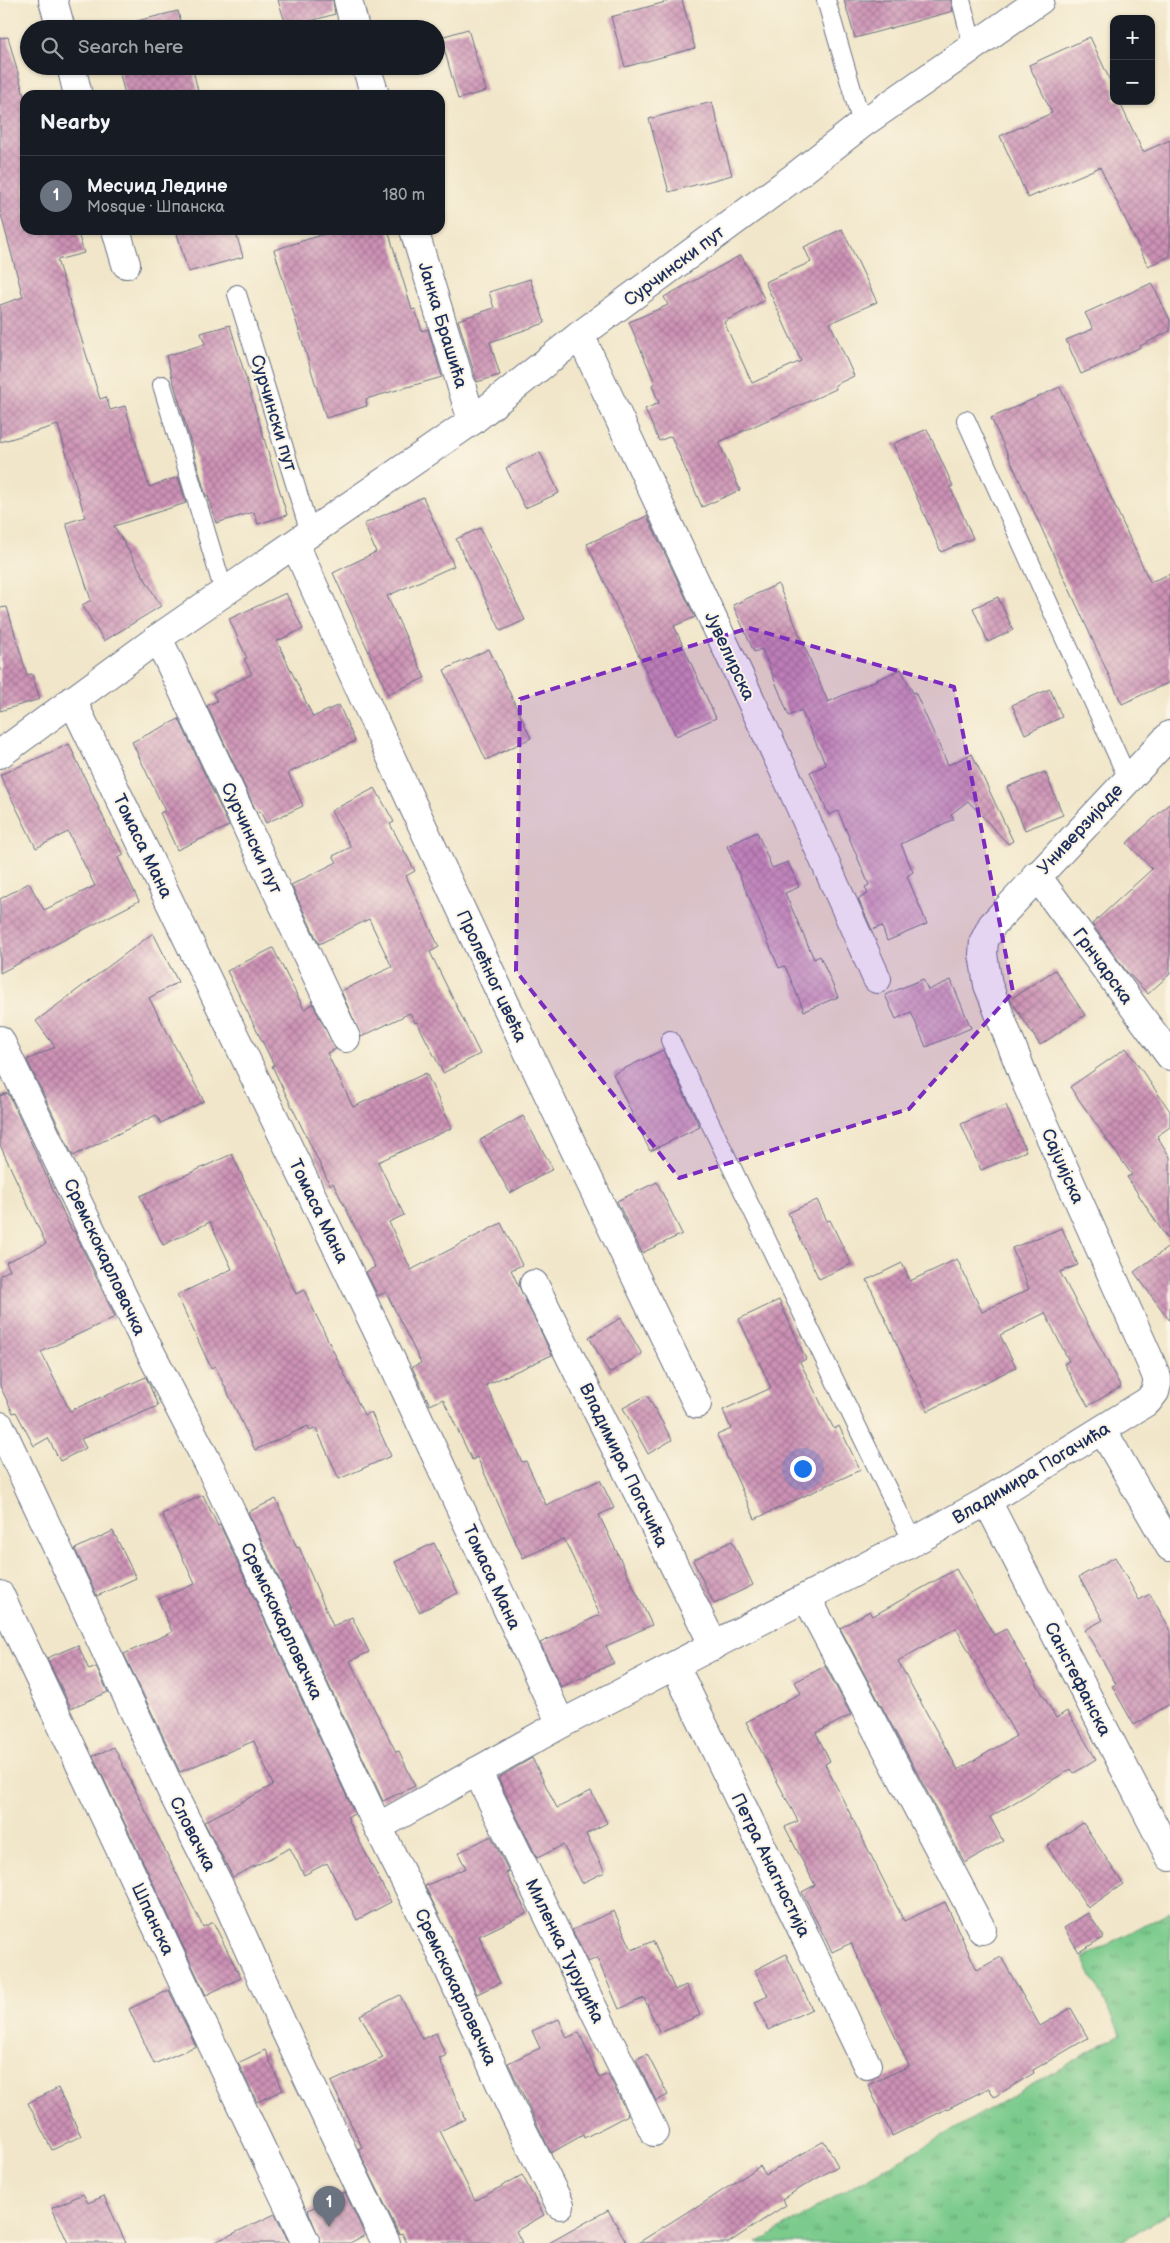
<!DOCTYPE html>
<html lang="en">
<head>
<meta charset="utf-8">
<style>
	body { margin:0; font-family:"Balsamiq Sans",sans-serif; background:#20242c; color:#f1f3f6 }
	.controls { position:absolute; right:15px; top:15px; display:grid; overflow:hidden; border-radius:10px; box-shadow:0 1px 4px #0004 }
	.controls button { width:45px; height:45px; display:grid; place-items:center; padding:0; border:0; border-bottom:1px solid #363941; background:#171b24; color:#f1f3f6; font:25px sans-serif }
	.you { position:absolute; left:802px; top:1468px; width:18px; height:18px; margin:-12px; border:4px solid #fff; border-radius:50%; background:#1a73e8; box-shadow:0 0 0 8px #1a73e833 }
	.badge { display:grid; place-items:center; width:32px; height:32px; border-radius:50%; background:#7c3aed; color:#fff; font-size:16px; font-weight:700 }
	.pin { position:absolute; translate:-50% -41px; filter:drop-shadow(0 1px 2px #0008) }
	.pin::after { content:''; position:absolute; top:26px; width:18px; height:15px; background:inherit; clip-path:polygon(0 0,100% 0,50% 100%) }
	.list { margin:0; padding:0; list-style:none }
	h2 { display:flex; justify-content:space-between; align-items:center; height:65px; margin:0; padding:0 20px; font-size:21px }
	h2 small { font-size:16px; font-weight:400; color:#9ea1a6 }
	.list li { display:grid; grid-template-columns:32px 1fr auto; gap:15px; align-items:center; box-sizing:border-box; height:80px; padding:0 20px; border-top:1px solid #363941 }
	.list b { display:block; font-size:19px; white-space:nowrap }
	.list p { margin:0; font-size:16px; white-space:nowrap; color:#9ea1a6 }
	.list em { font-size:16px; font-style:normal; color:#9ea1a6 }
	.icon { flex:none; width:28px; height:28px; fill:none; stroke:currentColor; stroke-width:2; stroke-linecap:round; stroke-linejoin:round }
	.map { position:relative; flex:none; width:1170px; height:2243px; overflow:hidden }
	.search { position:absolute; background:#171b24; box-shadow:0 1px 4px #0004; left:20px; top:20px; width:425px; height:55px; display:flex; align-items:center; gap:12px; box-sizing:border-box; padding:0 18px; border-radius:28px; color:#9ea1a6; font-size:19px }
	.panel { position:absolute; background:#171b24; box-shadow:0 1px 4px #0004; left:20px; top:90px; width:425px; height:145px; border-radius:15px }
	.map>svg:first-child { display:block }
	.grass { fill:url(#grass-tufts); stroke:#4b7d75 }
	.building { fill:url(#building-cross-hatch); fill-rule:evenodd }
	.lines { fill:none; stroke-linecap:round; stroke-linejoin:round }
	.service-casing { stroke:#666f83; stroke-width:20 }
	.minor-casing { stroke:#666f83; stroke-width:30 }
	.service { stroke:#fff; stroke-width:18 }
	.minor { stroke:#fff; stroke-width:28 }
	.marked { fill:#7b2cbf; fill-opacity:0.2; stroke:#7b2cbf; stroke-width:4; stroke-dasharray:10 6; stroke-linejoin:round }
	.labels { text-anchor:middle; stroke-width:4; stroke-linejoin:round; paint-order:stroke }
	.street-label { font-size:18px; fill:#1b2f5e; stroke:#fcf5e5 }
</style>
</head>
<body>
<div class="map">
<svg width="1170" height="2243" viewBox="0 0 1170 2243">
	<defs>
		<pattern id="grass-tufts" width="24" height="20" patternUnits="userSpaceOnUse" patternTransform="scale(1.25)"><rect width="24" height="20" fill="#7bcb8c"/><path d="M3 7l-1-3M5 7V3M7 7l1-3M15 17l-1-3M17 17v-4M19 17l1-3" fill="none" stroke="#64a576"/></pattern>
		<pattern id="building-cross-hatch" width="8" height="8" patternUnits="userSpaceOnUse" patternTransform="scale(1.25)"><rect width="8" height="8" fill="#cd92b5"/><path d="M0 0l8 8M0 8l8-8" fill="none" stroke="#a67896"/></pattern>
	</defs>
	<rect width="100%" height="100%" fill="#fcf5e5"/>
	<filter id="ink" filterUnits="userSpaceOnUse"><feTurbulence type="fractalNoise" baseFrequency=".02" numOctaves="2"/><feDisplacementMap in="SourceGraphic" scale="10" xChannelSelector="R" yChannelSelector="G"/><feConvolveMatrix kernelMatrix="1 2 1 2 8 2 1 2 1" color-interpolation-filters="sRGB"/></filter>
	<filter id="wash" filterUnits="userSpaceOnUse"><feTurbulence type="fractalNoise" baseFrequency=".0096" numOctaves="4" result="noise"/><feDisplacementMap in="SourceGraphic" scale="20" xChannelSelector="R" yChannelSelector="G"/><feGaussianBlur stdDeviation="1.12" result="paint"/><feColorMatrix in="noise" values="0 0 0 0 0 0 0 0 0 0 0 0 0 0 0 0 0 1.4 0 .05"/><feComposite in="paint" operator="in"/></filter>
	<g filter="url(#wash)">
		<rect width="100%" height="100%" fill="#f1e6c9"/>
		<!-- grass -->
		<polygon class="grass" points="1170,1911 1170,2213 1118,2243 757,2243 824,2203 1121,2034 1083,1958"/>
		<g id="blocks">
			<!-- building -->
			<g class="building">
				<polygon points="278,0 333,0 335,14 287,28"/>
				<polygon points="673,0 682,0 695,48 625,67 611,17"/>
				<polygon points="844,0 951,0 953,11 855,38"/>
				<polygon points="178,11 182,29 108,29 108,28"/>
				<polygon points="468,29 486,91 458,99 441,37"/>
				<polygon points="8,37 25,99 25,230 77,230 84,253 57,260 100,399 106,397 110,410 125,406 149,487 178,477 186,503 114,526 161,606 104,641 82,605 91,600 66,523 85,517 58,425 0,442 0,305 23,297 0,211 0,38"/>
				<polygon points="1090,37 1114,89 1114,101 1119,101 1143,152 1170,140 1170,256 1148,266 1100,167 1028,198 1000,136 1052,113 1029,65"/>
				<polygon points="118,66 192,66 199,95 125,95"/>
				<polygon points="712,102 732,175 669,192 649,119"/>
				<polygon points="842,229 877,302 830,323 854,376 835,385 836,389 719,442 740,490 702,507 671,436 659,441 645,409 659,403 652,385 655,383 629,322 668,305 664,297 741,255 765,300 724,322 752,383 801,361 765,282 811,262 804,247"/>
				<polygon points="176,230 235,230 243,257 188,272"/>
				<polygon points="337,230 388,230 412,310 415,309 422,331 428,329 442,377 366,399 367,406 326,418 274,250"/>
				<polygon points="530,279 545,323 490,342 500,375 477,382 458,320 494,308 489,292"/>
				<polygon points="1152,283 1170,320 1170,331 1140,346 1141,347 1081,374 1066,340 1093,329 1085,313"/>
				<polygon points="230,325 287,515 258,524 254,512 216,523 208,496 206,496 166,356 205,344 201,333"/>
				<polygon points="1060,387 1150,582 1170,574 1170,682 1122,704 991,418"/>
				<polygon points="927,429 953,486 950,487 973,538 941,552 893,444"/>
				<polygon points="540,452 559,493 525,508 506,468"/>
				<polygon points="423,497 454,566 387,596 425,678 388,694 333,573 376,552 364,524"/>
				<polygon points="647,516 695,617 674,626 716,718 676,736 587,544"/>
				<polygon points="480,528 525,620 501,631 456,539"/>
				<polygon points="778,584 828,702 901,669 913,693 915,692 948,765 972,754 1013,841 1008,844 968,801 951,814 954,819 901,844 913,872 907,876 927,924 887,941 882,926 872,930 858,899 868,894 865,887 869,885 838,811 829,815 810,772 826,765 801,710 789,716 762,649 754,652 733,605"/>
				<polygon points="286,593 303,629 277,641 313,717 339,705 355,741 288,773 303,806 266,823 260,811 257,813 207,706 217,701 213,693 252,674 244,659 247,658 229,619"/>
				<polygon points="998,597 1013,630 988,642 973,608"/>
				<polygon points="7,607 27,675 32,674 40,699 0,711 0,608"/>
				<polygon points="489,649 531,738 486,760 444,670"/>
				<polygon points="1050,689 1062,717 1025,734 1012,705"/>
				<polygon points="179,719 229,826 177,850 160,813 165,811 132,742"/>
				<polygon points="69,744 111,834 124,855 118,858 139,901 0,973 0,899 29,883 44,910 95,886 68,832 36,848 0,775"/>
				<polygon points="1045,772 1063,815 1025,830 1007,787"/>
				<polygon points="375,788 394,822 390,824 415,871 406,876 439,947 430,952 480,1054 443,1073 417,1022 415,1023 410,1013 361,1037 341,991 392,967 369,919 319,944 291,885 337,862 333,856 351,847 331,811"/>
				<polygon points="1170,803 1170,974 1148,994 1126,971 1092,924 1152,869 1127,843"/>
				<polygon points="757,832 772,868 788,862 799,887 785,893 814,959 820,956 838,997 804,1011 785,966 779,968 727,846"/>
				<polygon points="153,933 178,982 149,998 204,1101 161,1123 156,1115 73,1156 27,1060 55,1047 36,1021"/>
				<polygon points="273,948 304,1009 313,1004 336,1049 327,1053 353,1107 426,1073 452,1128 378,1162 404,1215 389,1222 411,1270 501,1223 522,1265 511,1270 552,1355 486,1385 522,1462 526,1461 546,1505 600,1480 614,1508 599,1515 652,1625 606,1646 614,1663 561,1687 540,1643 600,1615 564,1539 523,1558 477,1457 472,1460 443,1399 430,1405 412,1367 421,1363 386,1292 378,1296 366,1272 375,1267 333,1183 330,1185 272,1066 274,1065 227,971"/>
				<polygon points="1055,970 1085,1015 1040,1045 1010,999"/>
				<polygon points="923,979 928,990 951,980 971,1028 926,1047 911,1012 896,1019 885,995"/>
				<polygon points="1126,1048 1170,1111 1170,1127 1157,1136 1170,1157 1170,1243 1127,1177 1132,1175 1070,1087"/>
				<polygon points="663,1050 700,1127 650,1151 613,1074"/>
				<polygon points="8,1093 72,1231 74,1231 115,1317 41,1352 70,1411 146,1377 158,1406 81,1439 86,1448 60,1461 48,1438 34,1446 16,1412 13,1413 0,1386 0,1275 10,1270 6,1262 46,1244 0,1145 0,1096"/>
				<polygon points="1006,1105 1026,1151 981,1170 961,1124"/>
				<polygon points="523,1116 553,1169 510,1193 480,1140"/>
				<polygon points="232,1154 296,1294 304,1290 364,1415 371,1412 391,1456 339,1479 316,1428 310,1431 308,1426 255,1450 215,1366 211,1368 177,1295 232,1269 210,1222 163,1245 140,1196"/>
				<polygon points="657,1182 682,1234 642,1253 617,1201"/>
				<polygon points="817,1200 827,1221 830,1220 851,1264 819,1279 788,1213"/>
				<polygon points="1062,1228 1078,1265 1060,1272 1121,1387 1088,1406 1064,1364 1069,1361 1045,1313 1000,1335 1016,1367 928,1411 867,1280 902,1263 910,1281 957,1259 982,1312 1029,1289 1012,1248"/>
				<polygon points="1170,1246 1170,1321 1134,1272"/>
				<polygon points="779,1300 806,1359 800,1362 834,1429 839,1426 860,1470 755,1519 717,1435 731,1429 723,1410 771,1388 739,1319"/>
				<polygon points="621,1318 642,1354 609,1373 589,1337"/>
				<polygon points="647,1395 672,1440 648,1454 623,1408"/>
				<polygon points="203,1495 218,1526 220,1525 355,1814 347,1817 391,1902 357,1920 327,1863 304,1875 290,1848 233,1877 204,1822 273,1785 254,1741 180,1772 124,1654 172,1632 158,1599 195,1584 162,1514"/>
				<polygon points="276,1499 297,1548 299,1547 333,1626 352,1617 369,1652 350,1661 396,1752 399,1751 415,1786 383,1801 248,1512"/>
				<polygon points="113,1531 136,1578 97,1596 75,1549"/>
				<polygon points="732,1541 753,1585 714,1604 693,1560"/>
				<polygon points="434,1543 458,1593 419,1612 395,1562"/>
				<polygon points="1115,1557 1139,1600 1150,1594 1170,1629 1170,1704 1134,1725 1112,1686 1116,1684 1085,1630 1103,1620 1079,1577"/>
				<path d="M956 1569 994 1635 1006 1629 1056 1718 1067 1711 1096 1759 1074 1773 1071 1769 990 1817 1003 1841 965 1863 840 1628 870 1611 873 1616ZM956 1628 1016 1736 958 1770 898 1661Z"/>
				<polygon points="78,1645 89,1670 96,1667 108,1692 71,1708 47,1658"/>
				<polygon points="825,1666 851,1715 816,1733 830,1761 825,1764 904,1921 945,1902 977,1970 1001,1957 1040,2026 1071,2008 1088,2038 1033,2070 1034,2073 994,2097 989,2088 892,2136 868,2085 909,2066 851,1943 832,1952 802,1892 815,1885 785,1827 798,1821 746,1722 801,1693 795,1682"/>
				<polygon points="114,1747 203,1927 213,1922 241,1978 206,1995 93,1756"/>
				<polygon points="532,1758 557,1808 591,1791 607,1823 586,1834 605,1872 582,1883 563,1845 537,1858 498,1778"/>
				<polygon points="1083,1823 1123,1884 1088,1908 1047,1846"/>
				<polygon points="491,1836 509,1872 506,1873 527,1913 479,1936 500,1983 477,1994 425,1886 466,1868 458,1853"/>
				<polygon points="614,1911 632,1950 653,1941 675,1990 686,1985 700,2015 660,2033 644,1998 619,2009 597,1958 588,1962 572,1930"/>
				<polygon points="1088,1913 1104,1937 1079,1952 1064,1928"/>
				<polygon points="786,1954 812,2009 768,2030 755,2002 768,1996 755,1970"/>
				<polygon points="169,1990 196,2046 154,2064 129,2009"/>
				<polygon points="400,1995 422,2039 436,2033 446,2056 439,2058 465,2119 440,2131 475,2201 522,2175 544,2215 516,2231 522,2243 407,2243 402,2233 399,2234 358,2149 362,2147 331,2082 383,2058 360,2015"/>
				<polygon points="559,2019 567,2038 579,2032 599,2078 608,2074 628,2115 584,2138 583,2135 551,2153 508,2063 540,2048 532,2031"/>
				<polygon points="265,2050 283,2090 257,2102 238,2063"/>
				<polygon points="647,2054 668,2095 656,2101 636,2059"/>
				<polygon points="58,2088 81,2136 52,2150 28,2103"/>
				<polygon points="824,2141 838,2166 782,2199 786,2205 728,2243 638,2243 695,2207 696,2208 760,2166 766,2175"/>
				<polygon points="345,2192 365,2235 350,2243 321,2243 308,2210"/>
				<polygon points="83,2194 88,2203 104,2196 126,2243 68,2243 52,2208"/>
				<polygon points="608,2210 627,2243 549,2243"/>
				<polygon points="275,2214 289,2243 213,2243"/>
			</g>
		</g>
	</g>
	<g filter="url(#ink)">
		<use href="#blocks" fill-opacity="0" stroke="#666f83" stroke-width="1"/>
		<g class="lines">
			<defs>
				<g id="service">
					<polyline points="826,0 862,124"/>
					<polyline points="961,0 973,47"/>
					<polyline points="237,294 310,533"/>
					<polyline points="162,385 224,592"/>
					<polyline points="966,420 1128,779"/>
					<polyline points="670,1040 913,1542"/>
				</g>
				<g id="minor">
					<polyline points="53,0 61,29"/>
					<polyline points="348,0 355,29"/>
					<polyline points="71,66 78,95"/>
					<polyline points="366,66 375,95"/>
					<polyline points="116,230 126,264"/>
					<polyline points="414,230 472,421"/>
					<polyline points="580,335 790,784 877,979"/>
					<path d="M295 544C423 834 559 1119 697 1404"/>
					<polyline points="158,638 346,1038"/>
					<polyline points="72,700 389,1355 561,1724"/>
					<polyline points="0,754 158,638 472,421 580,335 793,178 862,124 1040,0"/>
					<polyline points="1036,875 1170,1056"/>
					<polyline points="0,1040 141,1334 211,1469 378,1827 439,1948 509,2103 560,2205"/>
					<polyline points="534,1284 714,1646"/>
					<polyline points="0,1426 172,1792 225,1897 283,2026 386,2243"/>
					<polyline points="1103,1431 1170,1547"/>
					<polyline points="987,1501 1170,1857"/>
					<polyline points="0,1595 306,2243"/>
					<polyline points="807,1598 982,1930"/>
					<polyline points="675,1666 867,2065"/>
					<polyline points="477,1771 654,2132"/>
					<polyline points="378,1827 561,1724 913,1542 987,1501 1148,1401 1155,1392 1157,1384 1157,1378 1151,1363 1027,1085 988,985 983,954 984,941 992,925 1170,735"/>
				</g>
			</defs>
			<!-- service casing -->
			<use href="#service" class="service-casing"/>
			<!-- minor casing -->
			<use href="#minor" class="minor-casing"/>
			<!-- service -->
			<use href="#service" class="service"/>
			<!-- minor -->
			<use href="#minor" class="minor"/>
		</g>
	</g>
	<!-- marked area -->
	<path class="marked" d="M749 628 954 687 1013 992 909 1109 679 1178 516 971 520 699Z"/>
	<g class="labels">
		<!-- street labels -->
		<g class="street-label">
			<text transform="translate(674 266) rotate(-37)" y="6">Сурчински пут</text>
			<text transform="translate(443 325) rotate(73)" y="6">Јанка Брашића</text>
			<text transform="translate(274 413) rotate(73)" y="6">Сурчински пут</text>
			<text transform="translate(730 656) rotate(65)" y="6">Јувелирска</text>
			<text transform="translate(1080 829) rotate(-47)" y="6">Универзијаде</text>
			<text transform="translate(252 838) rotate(65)" y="6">Сурчински пут</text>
			<text transform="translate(143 846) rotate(64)" y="6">Томаса Мана</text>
			<text transform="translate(1103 966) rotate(54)" y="6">Грнчарска</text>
			<text transform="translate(492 976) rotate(65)" y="6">Пролећног цвећа</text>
			<text transform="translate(1063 1166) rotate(66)" y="6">Сајџијска</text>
			<text transform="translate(319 1211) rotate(64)" y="6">Томаса Мана</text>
			<text transform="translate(105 1257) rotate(65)" y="6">Сремскокарловачка</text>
			<text transform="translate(624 1465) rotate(64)" y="6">Владимира Погачића</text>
			<text transform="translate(1031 1473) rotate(-31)" y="6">Владимира Погачића</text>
			<text transform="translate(492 1577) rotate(65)" y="6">Томаса Мана</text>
			<text transform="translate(282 1621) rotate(65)" y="6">Сремскокарловачка</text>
			<text transform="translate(1078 1679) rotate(63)" y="6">Санстефанска</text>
			<text transform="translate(193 1834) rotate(63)" y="6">Словачка</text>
			<text transform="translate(771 1865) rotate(64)" y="6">Петра Анагностија</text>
			<text transform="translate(153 1919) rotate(65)" y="6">Шпанска</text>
			<text transform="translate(565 1951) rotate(64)" y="6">Миленка Турудића</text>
			<text transform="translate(456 1987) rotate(65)" y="6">Сремскокарловачка</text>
		</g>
	</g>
</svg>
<div class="controls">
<button>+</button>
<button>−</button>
</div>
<div class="you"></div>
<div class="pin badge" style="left:329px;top:2227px;background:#6b7280">1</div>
<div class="search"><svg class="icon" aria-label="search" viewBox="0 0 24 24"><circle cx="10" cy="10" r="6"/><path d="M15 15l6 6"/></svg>Search here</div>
<section class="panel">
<h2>Nearby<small></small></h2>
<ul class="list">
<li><span class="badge" style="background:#6b7280">1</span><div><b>Месџид Ледине</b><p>Mosque · Шпанска</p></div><em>180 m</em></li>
</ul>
</section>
</div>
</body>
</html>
